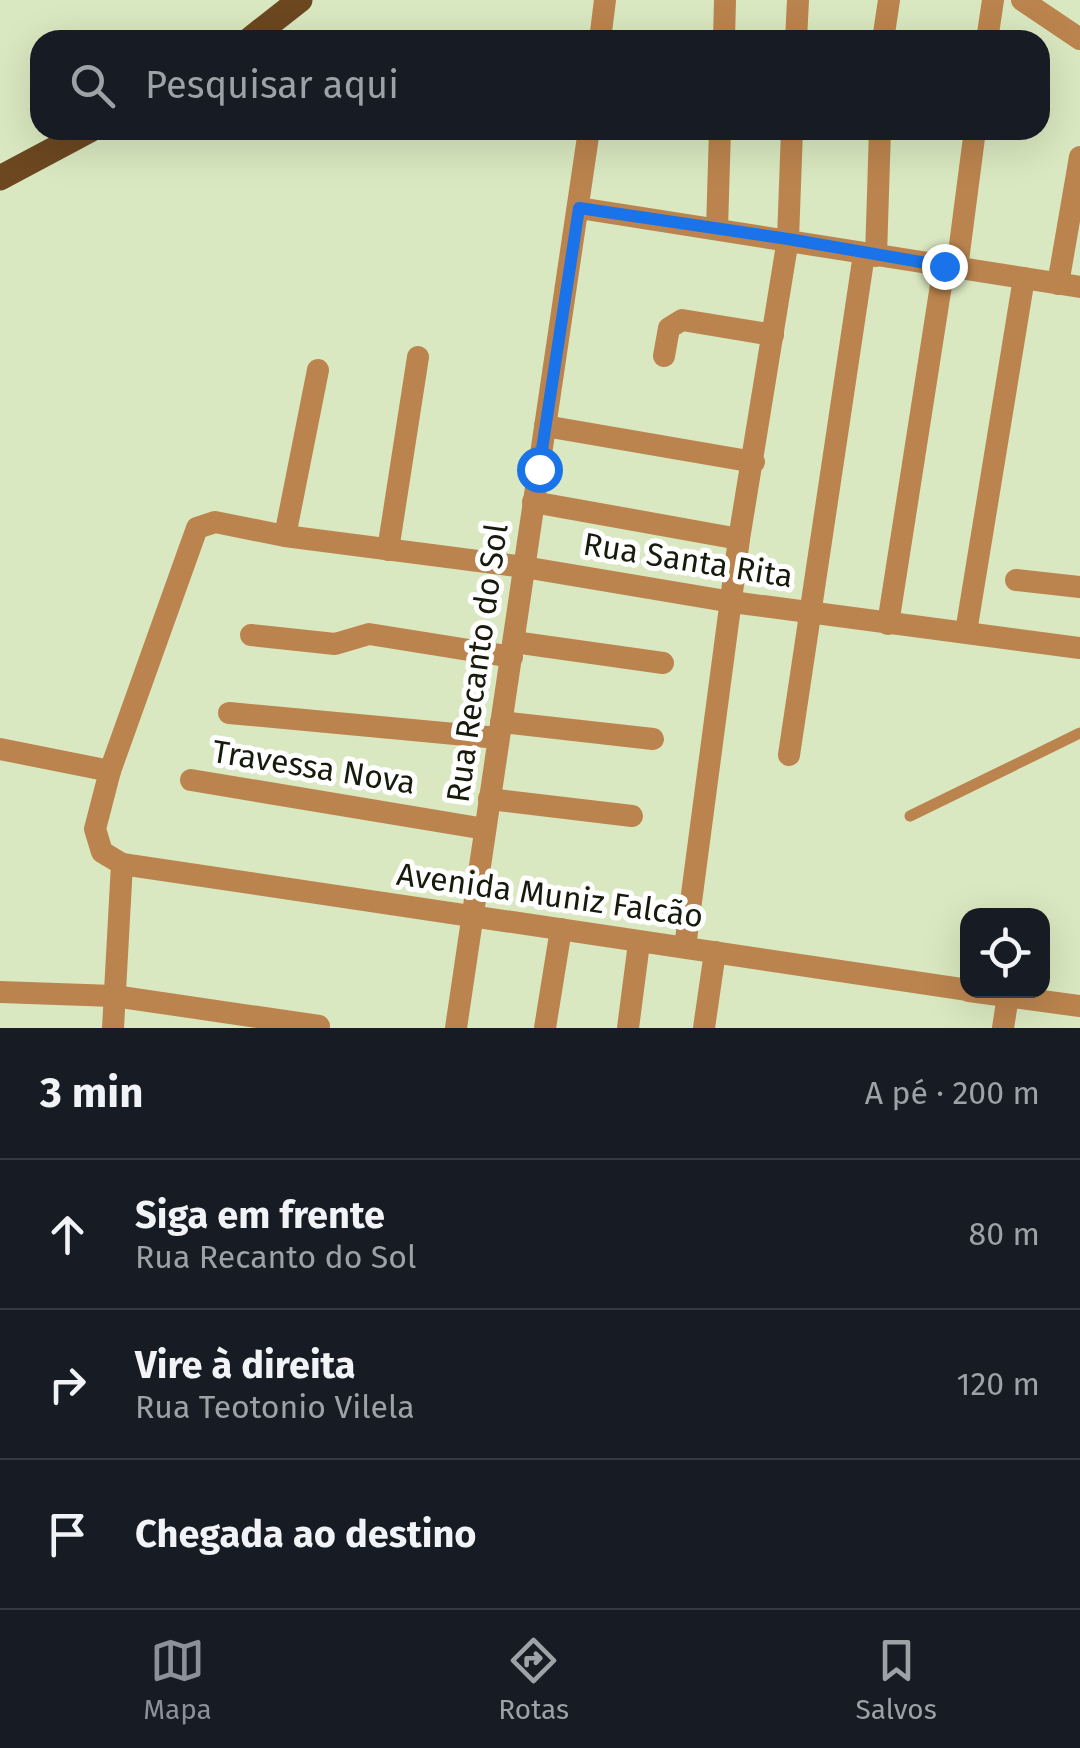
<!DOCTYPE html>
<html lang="pt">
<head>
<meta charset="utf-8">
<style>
	body { margin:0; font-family:"Fira Sans",sans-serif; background:#242831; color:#f1f3f6 }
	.controls { position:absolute; right:30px; bottom:30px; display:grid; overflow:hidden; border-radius:20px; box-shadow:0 10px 40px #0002 }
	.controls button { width:90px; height:90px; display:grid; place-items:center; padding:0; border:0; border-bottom:2px solid #363941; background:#171b24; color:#f1f3f6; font:50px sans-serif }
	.stop { position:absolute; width:30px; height:30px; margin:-22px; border:8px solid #1a73e8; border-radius:50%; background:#fff }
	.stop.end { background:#1a73e8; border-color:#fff; box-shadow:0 2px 10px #0008 }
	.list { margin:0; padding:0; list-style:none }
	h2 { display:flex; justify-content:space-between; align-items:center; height:130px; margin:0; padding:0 40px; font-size:42px }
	h2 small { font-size:32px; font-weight:400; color:#9ea1a6 }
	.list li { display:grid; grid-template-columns:65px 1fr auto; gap:30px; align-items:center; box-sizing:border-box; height:150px; padding:0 40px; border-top:2px solid #363941 }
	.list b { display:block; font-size:38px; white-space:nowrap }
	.list p { margin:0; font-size:32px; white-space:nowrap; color:#9ea1a6 }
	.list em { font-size:32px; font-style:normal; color:#9ea1a6 }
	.icon { flex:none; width:55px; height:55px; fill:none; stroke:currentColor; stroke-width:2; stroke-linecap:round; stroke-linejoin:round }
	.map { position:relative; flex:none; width:1080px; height:1028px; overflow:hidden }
	.search { position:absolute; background:#171b24; box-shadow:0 10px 40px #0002; left:30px; right:30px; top:30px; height:110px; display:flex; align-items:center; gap:25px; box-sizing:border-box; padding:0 35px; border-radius:30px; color:#9ea1a6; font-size:38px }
	.sheet { height:580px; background:#171b24 }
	nav { display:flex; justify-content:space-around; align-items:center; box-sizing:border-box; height:140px; border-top:2px solid #363941; background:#171b24; font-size:28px; color:#9ea1a6 }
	nav a { display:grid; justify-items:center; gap:5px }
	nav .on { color:#8c9099 }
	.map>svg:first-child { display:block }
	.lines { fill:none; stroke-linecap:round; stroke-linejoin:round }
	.service { stroke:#bb844e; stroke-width:11 }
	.minor { stroke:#bb844e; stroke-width:22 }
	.primary { stroke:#6c4720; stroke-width:25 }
	.route { stroke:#1a73e8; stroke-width:12 }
	.labels { text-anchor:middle; stroke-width:10; stroke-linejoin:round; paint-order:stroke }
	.street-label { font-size:32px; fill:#161b0c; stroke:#fff }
</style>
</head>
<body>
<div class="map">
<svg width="1080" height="1028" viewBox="0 0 1080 1028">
	<rect width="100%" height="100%" fill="#d9e8c0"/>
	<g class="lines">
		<!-- service -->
		<polyline class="service" points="910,816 1080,733"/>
		<!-- minor -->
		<g class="minor">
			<polyline points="1022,0 1080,39"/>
			<polyline points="600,40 605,0"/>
			<polyline points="724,40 725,0"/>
			<polyline points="796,40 798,0"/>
			<polyline points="883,40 889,0"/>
			<polyline points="987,40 993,0"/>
			<polyline points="579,208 1080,287"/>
			<polyline points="717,229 720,130"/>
			<polyline points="876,256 880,130"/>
			<polyline points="957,268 975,130"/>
			<polyline points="1058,284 1080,157"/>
			<polyline points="664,356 669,328 682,320 773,335"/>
			<polyline points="545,426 754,462"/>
			<polyline points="533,502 739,539"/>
			<polyline points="285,536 318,370"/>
			<polyline points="388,550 418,357"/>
			<polyline points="1016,580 1080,587"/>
			<polyline points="888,624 944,266"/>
			<polyline points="966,632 1024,278"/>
			<polyline points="251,635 335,644 369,634 512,657"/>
			<polyline points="514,642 663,663"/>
			<polyline points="229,713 498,738"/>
			<polyline points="501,722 653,739"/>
			<polyline points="0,749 110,771"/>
			<polyline points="789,755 864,254"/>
			<polyline points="191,780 485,829"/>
			<polyline points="489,799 632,816"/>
			<polyline points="122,864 968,990"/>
			<polyline points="685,947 739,539 788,239 792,130"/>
			<polyline points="969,991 1080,1006"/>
			<polyline points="0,992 114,996 319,1026"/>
			<polyline points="113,1028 122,864 102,852 95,829 110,771 197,528 215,522 285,536 524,567 732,602 1080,648"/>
			<polyline points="456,1028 589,130"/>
			<polyline points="545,1028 561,929"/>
			<polyline points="628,1028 639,943"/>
			<polyline points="704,1028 715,952"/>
			<polyline points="1003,1028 1008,996"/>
		</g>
		<!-- primary -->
		<g class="primary">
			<polyline points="249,40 300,0"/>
			<polyline points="0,178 90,130"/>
		</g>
	</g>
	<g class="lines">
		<!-- route -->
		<polyline class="route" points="539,469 579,208 788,239 944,266"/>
	</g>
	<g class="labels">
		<!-- street labels -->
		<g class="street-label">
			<text transform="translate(688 560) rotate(9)" y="11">Rua Santa Rita</text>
			<text transform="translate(477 663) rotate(-82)" y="11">Rua Recanto do Sol</text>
			<text transform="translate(314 767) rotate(9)" y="11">Travessa Nova</text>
			<text transform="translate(550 895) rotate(8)" y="11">Avenida Muniz Falcão</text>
		</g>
	</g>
</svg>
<div class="controls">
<button><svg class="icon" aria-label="locate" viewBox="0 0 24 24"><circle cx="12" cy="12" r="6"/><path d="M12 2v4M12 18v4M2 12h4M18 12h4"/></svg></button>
</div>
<div class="stop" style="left:539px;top:469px"></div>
<div class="stop end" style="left:944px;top:266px"></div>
<div class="search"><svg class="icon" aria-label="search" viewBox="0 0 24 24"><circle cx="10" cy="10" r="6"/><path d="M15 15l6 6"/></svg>Pesquisar aqui</div>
</div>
<section class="sheet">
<h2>3 min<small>A pé · 200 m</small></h2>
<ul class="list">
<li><svg class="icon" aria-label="ahead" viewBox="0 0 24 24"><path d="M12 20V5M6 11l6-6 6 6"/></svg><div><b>Siga em frente</b><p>Rua Recanto do Sol</p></div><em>80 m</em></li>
<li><svg class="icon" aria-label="right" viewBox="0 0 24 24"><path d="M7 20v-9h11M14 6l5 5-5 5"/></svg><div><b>Vire à direita</b><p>Rua Teotonio Vilela</p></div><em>120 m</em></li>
<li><svg class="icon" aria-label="arrive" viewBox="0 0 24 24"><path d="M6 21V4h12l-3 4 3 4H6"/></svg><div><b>Chegada ao destino</b></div></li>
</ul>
</section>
<nav>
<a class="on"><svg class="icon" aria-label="map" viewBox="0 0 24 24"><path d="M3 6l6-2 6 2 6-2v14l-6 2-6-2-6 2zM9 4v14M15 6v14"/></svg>Mapa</a>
<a><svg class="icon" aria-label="directions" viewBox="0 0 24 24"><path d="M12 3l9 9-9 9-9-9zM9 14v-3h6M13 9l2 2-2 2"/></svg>Rotas</a>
<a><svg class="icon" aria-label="saved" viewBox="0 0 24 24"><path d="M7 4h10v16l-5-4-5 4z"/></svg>Salvos</a>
</nav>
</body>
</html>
